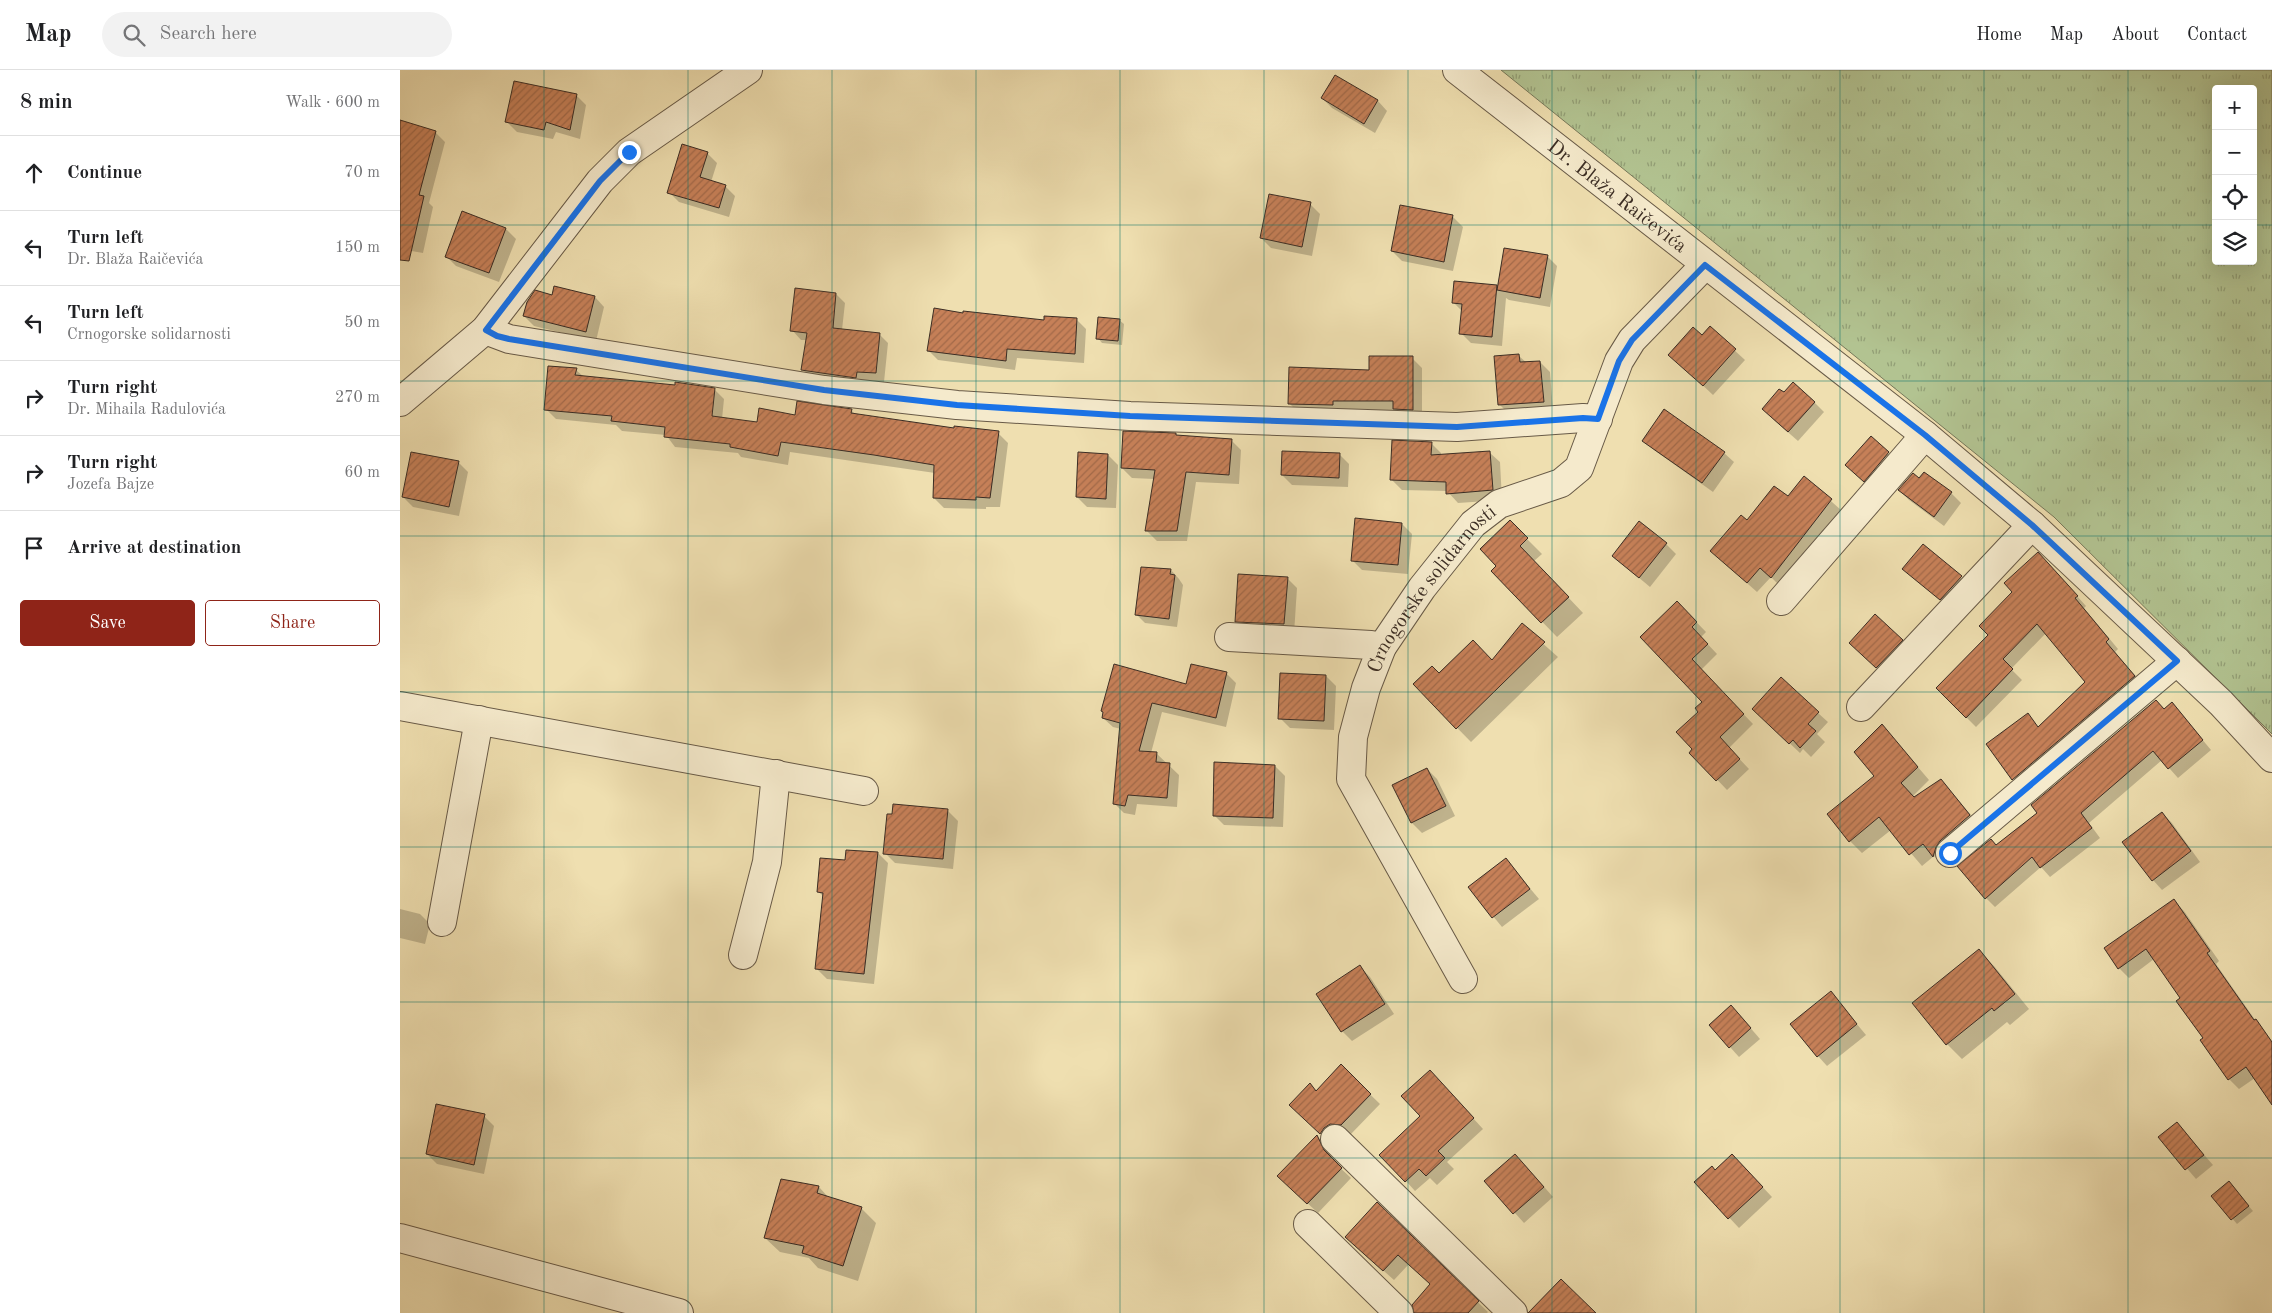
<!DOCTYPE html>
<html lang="en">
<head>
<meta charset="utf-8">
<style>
	body { margin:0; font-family:"Old Standard TT",serif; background:#f2f2f2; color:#202124 }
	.controls { position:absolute; right:15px; top:15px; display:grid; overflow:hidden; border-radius:5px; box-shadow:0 5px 20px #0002 }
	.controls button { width:45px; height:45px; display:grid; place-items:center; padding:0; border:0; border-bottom:1px solid #e0e0e0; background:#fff; color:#202124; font:25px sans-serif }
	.stop { position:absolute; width:15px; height:15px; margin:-11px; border:4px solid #1a73e8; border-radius:50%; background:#fff }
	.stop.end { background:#1a73e8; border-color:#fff; box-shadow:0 1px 5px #0008 }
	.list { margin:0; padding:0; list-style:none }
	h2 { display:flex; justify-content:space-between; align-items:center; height:65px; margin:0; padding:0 20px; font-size:21px }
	h2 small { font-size:16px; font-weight:400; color:#757577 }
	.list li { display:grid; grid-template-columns:32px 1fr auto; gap:15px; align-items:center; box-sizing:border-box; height:75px; padding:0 20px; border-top:1px solid #e0e0e0 }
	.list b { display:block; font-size:19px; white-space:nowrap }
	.list p { margin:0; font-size:16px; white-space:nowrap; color:#757577 }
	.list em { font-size:16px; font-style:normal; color:#757577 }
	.actions { display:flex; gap:10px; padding:15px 20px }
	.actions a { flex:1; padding:11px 0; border:1px solid #8f2418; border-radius:5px; text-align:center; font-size:18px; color:#8f2418 }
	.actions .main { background:#8f2418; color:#fff }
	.icon { flex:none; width:28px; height:28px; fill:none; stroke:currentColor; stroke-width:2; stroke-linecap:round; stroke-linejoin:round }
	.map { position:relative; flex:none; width:1872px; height:1243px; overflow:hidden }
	header { display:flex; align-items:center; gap:30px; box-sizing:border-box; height:70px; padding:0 25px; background:#fff; border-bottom:1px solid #e0e0e0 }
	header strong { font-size:24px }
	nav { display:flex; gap:28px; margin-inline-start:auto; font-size:18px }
	.search { width:350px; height:45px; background:#f2f2f2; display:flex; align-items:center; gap:12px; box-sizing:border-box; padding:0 18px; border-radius:28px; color:#757577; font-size:19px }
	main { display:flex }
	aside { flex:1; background:#fff }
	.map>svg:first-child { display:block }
	.grass { fill:url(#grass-tufts); stroke:#76785a; fill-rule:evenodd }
	.shadow { fill:#0003 }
	.building { fill:url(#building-hatch); stroke:#3b2d24 }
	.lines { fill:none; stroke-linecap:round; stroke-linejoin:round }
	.minor-casing { stroke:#685a47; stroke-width:30 }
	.minor { stroke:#f5eacc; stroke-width:28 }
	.route { stroke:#1a73e8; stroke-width:6 }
	.grid { fill:none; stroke:#0f766e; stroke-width:1; stroke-opacity:0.55 }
	.labels { text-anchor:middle; stroke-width:4; stroke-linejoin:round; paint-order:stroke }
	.street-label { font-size:20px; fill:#3b2d24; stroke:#f5eacc }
</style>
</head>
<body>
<header>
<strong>Map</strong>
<div class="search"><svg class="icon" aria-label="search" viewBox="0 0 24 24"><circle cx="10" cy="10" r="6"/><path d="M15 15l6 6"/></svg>Search here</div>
<nav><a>Home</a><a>Map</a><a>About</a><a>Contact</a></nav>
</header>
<main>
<aside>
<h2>8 min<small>Walk · 600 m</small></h2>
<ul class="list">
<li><svg class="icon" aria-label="ahead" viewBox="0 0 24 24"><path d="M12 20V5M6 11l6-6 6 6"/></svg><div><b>Continue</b></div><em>70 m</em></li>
<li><svg class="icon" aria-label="left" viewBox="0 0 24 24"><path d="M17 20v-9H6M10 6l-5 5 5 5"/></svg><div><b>Turn left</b><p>Dr. Blaža Raičevića</p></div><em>150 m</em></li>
<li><svg class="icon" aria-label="left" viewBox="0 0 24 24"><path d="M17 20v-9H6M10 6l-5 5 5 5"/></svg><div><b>Turn left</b><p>Crnogorske solidarnosti</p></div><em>50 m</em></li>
<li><svg class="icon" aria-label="right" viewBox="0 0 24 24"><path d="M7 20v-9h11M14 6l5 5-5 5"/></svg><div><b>Turn right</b><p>Dr. Mihaila Radulovića</p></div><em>270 m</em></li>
<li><svg class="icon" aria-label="right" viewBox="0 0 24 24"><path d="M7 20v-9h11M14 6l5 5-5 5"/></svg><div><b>Turn right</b><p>Jozefa Bajze</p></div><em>60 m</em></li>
<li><svg class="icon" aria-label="arrive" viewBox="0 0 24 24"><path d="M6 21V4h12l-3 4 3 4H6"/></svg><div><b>Arrive at destination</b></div></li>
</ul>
<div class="actions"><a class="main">Save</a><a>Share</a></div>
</aside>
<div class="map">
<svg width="1872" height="1243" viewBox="0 0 1872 1243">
	<defs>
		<pattern id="grass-tufts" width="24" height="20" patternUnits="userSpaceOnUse" patternTransform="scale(1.25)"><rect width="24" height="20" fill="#b2c391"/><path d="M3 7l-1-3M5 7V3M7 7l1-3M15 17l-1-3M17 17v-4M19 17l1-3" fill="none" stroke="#929f76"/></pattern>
		<pattern id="building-hatch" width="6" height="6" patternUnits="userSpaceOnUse" patternTransform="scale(1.25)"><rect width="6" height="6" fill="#c68058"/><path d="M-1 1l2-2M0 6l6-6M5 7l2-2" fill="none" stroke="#a26949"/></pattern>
	</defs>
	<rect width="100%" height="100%" fill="#efdfb0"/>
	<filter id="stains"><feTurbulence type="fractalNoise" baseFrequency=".004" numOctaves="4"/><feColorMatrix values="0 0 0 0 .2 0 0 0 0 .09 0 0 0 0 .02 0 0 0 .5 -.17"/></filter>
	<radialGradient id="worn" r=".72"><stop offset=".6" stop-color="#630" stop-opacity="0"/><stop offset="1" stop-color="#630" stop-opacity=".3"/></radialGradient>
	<!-- grass -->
	<path class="grass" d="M1101 0H1872V664L1654 447ZM1816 19H1853V191H1816Z"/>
	<!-- shadow -->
	<g class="shadow">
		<polygon points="935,7 978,31 987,41 975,63 932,38 922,28"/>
		<polygon points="176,25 186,35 180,69 156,62 153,69 117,62 107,52"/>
		<polygon points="0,52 35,62 45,72 29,133 33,137 23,183 0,179"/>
		<polygon points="307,83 317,93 311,112 325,116 335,126 329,147 279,132 269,122"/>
		<polygon points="910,134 920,144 912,186 871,178 861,168"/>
		<polygon points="63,143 106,159 116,169 99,212 56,196 46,186"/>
		<polygon points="1053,147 1063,157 1053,201 1002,191 992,181"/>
		<polygon points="1147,186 1157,196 1150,237 1109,230 1106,228 1102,276 1071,273 1061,263 1063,242 1053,232 1096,216 1099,218"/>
		<polygon points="436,224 445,233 442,260 479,264 488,273 484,312 466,310 465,316 412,309 403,300 407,270 401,270 392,260"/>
		<polygon points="153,226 195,227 204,237 196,271 134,256 124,246"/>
		<polygon points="564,245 645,251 676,249 686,259 684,293 617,288 615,300 538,290 528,280"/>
		<polygon points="719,250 724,254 722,275 702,273 698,268"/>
		<polygon points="1310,258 1345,290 1313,325 1280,294"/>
		<polygon points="1119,286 1127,293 1140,292 1150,302 1153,341 1109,344 1099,334"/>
		<polygon points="1012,288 1022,298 1022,349 1004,349 996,340 899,343 889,333"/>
		<polygon points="176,300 184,307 314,319 324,329 322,349 358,354 396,346 451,340 457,346 555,360 598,363 608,373 600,437 586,437 586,439 544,438 534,428 535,403 390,382 388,395 341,387 338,383 275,377 266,365 222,361 216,355 156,349 146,339"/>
		<polygon points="1414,332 1424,342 1398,371 1373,349"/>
		<polygon points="778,367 831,370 841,380 839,414 796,412 787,471 757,471 747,461 754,409 732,408 722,398"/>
		<polygon points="1471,368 1498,393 1474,421 1457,405"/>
		<polygon points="1244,370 1324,383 1334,392 1313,422 1254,380"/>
		<polygon points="1031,373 1041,383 1041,386 1090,383 1100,392 1102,430 1058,433 1047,421 1002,420 992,410"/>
		<polygon points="939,384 949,394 948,417 892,415 882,405"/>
		<polygon points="708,385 718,395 716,438 687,437 677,427"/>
		<polygon points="58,392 68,402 59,446 13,437 3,427"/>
		<polygon points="1405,408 1441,440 1381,517 1371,507 1357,522 1321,490 1347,452 1389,428"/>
		<polygon points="1520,410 1551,423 1561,433 1544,456 1509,430 1499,420"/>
		<polygon points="1110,452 1142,484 1134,491 1183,543 1157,567 1093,501 1098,496"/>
		<polygon points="1002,454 1012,464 1008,504 962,500 952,490"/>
		<polygon points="1266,474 1276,484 1250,517 1213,486"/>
		<polygon points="1523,476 1571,517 1551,539 1504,499"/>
		<polygon points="1647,493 1686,536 1684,538 1718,579 1715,582 1744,616 1623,719 1587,675 1628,645 1639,658 1687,612 1646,563 1611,599 1622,610 1576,657 1537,618 1589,565"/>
		<polygon points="742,498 771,500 779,509 783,515 777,557 745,553 737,545"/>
		<polygon points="887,508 897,518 894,564 846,561 836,551"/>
		<polygon points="1277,532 1306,562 1301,567 1317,584 1301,600 1353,654 1329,678 1349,699 1327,720 1291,682 1294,679 1300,642 1303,632"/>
		<polygon points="1122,555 1158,587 1071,672 1014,614 1039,605 1092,592"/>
		<polygon points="1502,570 1512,580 1487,607 1460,583"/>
		<polygon points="826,603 836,613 826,657 762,642 751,683 756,683 779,705 777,737 737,734 735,745 724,743 714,733 721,659 713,657 703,648 787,616"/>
		<polygon points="926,606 936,616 934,660 890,658 880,648"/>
		<polygon points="1765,640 1781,644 1811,680 1778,708 1762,690 1689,753 1700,768 1650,807 1641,797 1595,837 1586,828 1596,776"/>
		<polygon points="1418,643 1428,652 1417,664 1425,672 1411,687 1403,679 1400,683 1363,648"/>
		<polygon points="1482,655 1529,710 1513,726 1515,728 1541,710 1582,758 1547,790 1546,798 1534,786 1522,796 1491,760 1462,783 1450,771 1475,706"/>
		<polygon points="875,696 885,706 883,757 824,755 814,745"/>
		<polygon points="1027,699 1037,709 1055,746 1022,763 1012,753 993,716"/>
		<polygon points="548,741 558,751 553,799 495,793 485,783"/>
		<polygon points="1762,743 1772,753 1800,792 1762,820 1753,810"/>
		<polygon points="478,783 488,793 474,914 427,909 417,899 424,827 419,822 446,791"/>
		<polygon points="1105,789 1139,829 1102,857 1069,817"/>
		<polygon points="1774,831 1784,841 1819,891 1816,894 1872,974 1872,1033 1855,1008 1839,1019 1829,1009 1802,971 1804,969 1782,928 1754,889 1729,908 1719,898"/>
		<polygon points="0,839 20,844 30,854 25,874 0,868"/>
		<polygon points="1579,881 1594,896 1629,939 1610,955 1607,952 1562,989 1547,974"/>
		<polygon points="960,897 970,907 994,944 952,971 942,961"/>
		<polygon points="1431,923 1466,965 1427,996 1418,986"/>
		<polygon points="1341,947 1360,969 1339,987 1330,977"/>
		<polygon points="941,996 980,1034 951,1064 941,1064 931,1073 891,1035 910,1015 917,1021"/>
		<polygon points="1040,1012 1083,1059 1047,1092 1054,1099 1037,1115 1030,1108 1015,1121 1006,1111 1021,1046"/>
		<polygon points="84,1046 94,1056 84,1104 37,1094 27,1084"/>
		<polygon points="1786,1064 1813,1095 1796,1109 1760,1067"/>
		<polygon points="917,1066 926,1076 933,1091 951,1108 918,1143 889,1116"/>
		<polygon points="1125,1095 1153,1127 1124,1153 1086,1111"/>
		<polygon points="1342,1095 1372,1127 1339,1158 1296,1112 1315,1101"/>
		<polygon points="419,1117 429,1128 461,1138 476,1153 458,1211 418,1198 409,1188 380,1182 365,1168"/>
		<polygon points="1833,1118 1853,1141 1837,1154 1813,1126"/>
		<polygon points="977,1134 1088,1242 1087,1243 1022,1243 1014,1235 1031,1215 1009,1194 994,1210 957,1177"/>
	</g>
	<!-- building -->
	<g class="building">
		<polygon points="935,5 978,30 964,54 921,28"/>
		<polygon points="114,11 177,24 170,60 146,52 144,60 105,52"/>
		<polygon points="0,50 36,61 19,125 24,126 9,191 0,190"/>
		<polygon points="282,74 308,82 300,107 326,115 319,138 267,123"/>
		<polygon points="869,124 911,132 902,177 860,168"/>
		<polygon points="1000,135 1053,145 1044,192 991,181"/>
		<polygon points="62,141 106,158 89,203 45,187"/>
		<polygon points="1104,178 1148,185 1140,228 1097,220"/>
		<polygon points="1054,211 1097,215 1092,267 1059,264 1062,234 1052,233"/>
		<polygon points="154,216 195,226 186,262 123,246 127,232 135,220 152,225"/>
		<polygon points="395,218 436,223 433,258 480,263 476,303 457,302 456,308 401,300 407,263 390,261"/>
		<polygon points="534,238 563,243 563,241 644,250 644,246 677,248 675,284 607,279 606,291 527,281"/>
		<polygon points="698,247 720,249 718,271 696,269"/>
		<polygon points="1310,256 1336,279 1303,316 1268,285 1293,257 1302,265"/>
		<polygon points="1119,284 1120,292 1140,291 1144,332 1098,335 1094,286"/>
		<polygon points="969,286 1013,286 1013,340 993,339 993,331 933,331 933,335 888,334 889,297 969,300"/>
		<polygon points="148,296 177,298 175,305 275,315 275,312 315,318 312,346 357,352 359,338 395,345 397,331 452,339 451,343 554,358 554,356 599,361 590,428 576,427 576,430 533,428 534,395 474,385 381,372 378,386 330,377 330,374 264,367 265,357 211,351 212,346 144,340"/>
		<polygon points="1393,312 1415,332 1388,362 1362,339 1379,319 1384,322"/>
		<polygon points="1264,339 1325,382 1302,413 1242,371"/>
		<polygon points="723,361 776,363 776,365 832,369 829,405 786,402 777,461 745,461 755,400 721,398"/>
		<polygon points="1471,366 1489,382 1464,412 1445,395"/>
		<polygon points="992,370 1032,372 1031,385 1090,381 1093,420 1046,424 1046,412 990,410"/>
		<polygon points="882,381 940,383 939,408 881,405"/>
		<polygon points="11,382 59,391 49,437 2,427"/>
		<polygon points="678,382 708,384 706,429 676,427"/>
		<polygon points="1524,402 1552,422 1534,447 1498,420 1513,403 1519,408"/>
		<polygon points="1404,406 1432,429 1371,508 1360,498 1347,513 1310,481 1341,445 1347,450 1374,416 1388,426"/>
		<polygon points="955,448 1002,453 998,495 951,491"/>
		<polygon points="1110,450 1128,468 1120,476 1169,527 1141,553 1091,501 1096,496 1080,479"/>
		<polygon points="1239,451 1267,473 1239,508 1212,486"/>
		<polygon points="1523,474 1562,506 1540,530 1502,499"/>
		<polygon points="1638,482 1678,526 1675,528 1709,569 1706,572 1735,606 1612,710 1586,674 1628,643 1638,657 1685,612 1637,554 1603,589 1613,599 1566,648 1536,618 1588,565 1579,556 1612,522 1604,513"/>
		<polygon points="741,497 771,499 770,504 775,505 769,549 735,545"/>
		<polygon points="838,504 888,507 884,554 835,552"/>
		<polygon points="1277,531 1297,552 1292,557 1308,574 1292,589 1344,644 1320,667 1340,689 1316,711 1289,683 1292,679 1276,662 1298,642 1295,638 1302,632 1240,567"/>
		<polygon points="1475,544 1503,570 1476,598 1449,573"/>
		<polygon points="1122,553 1145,572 1056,659 1013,614 1032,596 1039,603 1073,570 1092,590"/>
		<polygon points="714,594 786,614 791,594 827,602 816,648 752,633 739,681 757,682 756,692 770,693 767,728 728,725 725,736 713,734 720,653 702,648 703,642 701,641"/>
		<polygon points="880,603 926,605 924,651 878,649"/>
		<polygon points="1381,607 1419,642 1408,654 1416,661 1400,678 1393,670 1389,674 1352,639"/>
		<polygon points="1756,630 1764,639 1772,632 1803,670 1768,699 1753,681 1681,743 1692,758 1640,798 1632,787 1585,829 1557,796 1591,769 1596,775 1637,743 1631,735"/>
		<polygon points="1482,654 1518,697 1501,713 1514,727 1541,709 1570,745 1540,771 1536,777 1533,787 1523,774 1509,785 1479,747 1449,772 1427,744 1474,706 1454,682"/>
		<polygon points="814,692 875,695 873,748 813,746"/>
		<polygon points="1027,698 1046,736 1011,753 992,715"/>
		<polygon points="493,734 548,739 543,789 483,784 487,744 492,744"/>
		<polygon points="1762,742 1791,781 1752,811 1722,772"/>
		<polygon points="446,780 478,782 464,904 415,899 423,823 417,822 420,788 445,790"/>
		<polygon points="1106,788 1130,819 1092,848 1068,817"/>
		<polygon points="1774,829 1810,881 1807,883 1854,950 1856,949 1872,972 1872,1035 1846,997 1828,1010 1800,970 1803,968 1776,931 1780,928 1746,879 1718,899 1704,878"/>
		<polygon points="1579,879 1615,924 1594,941 1592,938 1546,975 1512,933"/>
		<polygon points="960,895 985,934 941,962 916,924"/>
		<polygon points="1431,921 1457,954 1417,987 1390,954"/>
		<polygon points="1331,935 1351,958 1329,978 1309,955"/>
		<polygon points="941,994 971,1024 941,1055 930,1054 924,1058 920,1064 889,1035 910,1013 916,1021"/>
		<polygon points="1030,1000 1074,1048 1038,1081 1045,1088 1026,1106 1019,1099 1005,1112 979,1085 1020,1046 1001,1026"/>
		<polygon points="36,1034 85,1044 74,1095 26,1084"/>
		<polygon points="1777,1052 1804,1085 1785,1100 1758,1067"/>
		<polygon points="917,1065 924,1080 942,1098 907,1134 877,1106"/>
		<polygon points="1115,1084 1144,1117 1113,1144 1084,1111"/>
		<polygon points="1332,1084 1363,1117 1328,1149 1294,1112 1312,1096 1315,1100"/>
		<polygon points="381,1109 419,1116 417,1123 462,1137 443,1196 402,1183 404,1176 364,1168"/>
		<polygon points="1829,1111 1849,1136 1831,1150 1811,1126"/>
		<polygon points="977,1132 1079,1231 1068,1243 1014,1243 1012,1235 1030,1214 998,1185 983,1201 945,1167"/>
		<polygon points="1161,1209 1196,1243 1128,1243"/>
	</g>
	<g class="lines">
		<defs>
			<g id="minor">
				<path id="s1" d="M1057 0 1525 365 1632 455 1821 633 1872 688"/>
				<polyline points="85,260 109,269 424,320 557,335 730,346 1057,357 1183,348 1198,349"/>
				<polyline points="0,332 85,260 200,111 229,82 348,0"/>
				<polyline points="1381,531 1525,365"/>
				<polyline points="829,567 971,575 982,577"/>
				<polyline points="0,636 464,721"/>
				<polyline points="1461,637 1632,455"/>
				<polyline points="1550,783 1777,591"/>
				<polyline points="42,852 79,650"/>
				<polyline points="343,885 367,792 376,704"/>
				<path id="s2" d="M1063 909 951 709 953 667 966 618 982 577 1022 518 1073 454 1099 434 1161 413 1179 398 1219 291 1232 270 1305 195"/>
				<polyline points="935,1069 1113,1243"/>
				<polyline points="908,1154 999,1243"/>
				<polyline points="0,1168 279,1243"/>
			</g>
		</defs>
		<!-- minor casing -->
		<use href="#minor" class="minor-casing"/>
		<!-- minor -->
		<use href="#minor" class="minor"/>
	</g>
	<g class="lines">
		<!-- route -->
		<polyline class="route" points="229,82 200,111 86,260 97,266 109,269 424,320 557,335 730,346 1057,357 1183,348 1198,349 1219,291 1232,270 1305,195 1525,365 1632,455 1777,591 1550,783"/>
	</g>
	<!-- grid -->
	<path class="grid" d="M144 0V1243M288 0V1243M432 0V1243M576 0V1243M720 0V1243M864 0V1243M1008 0V1243M1152 0V1243M1296 0V1243M1440 0V1243M1584 0V1243M1728 0V1243M0 155H1816M1853 155H1872M0 311H1872M0 466H1872M0 622H1872M0 777H1872M0 932H1872M0 1088H1872"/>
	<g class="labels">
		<!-- street labels -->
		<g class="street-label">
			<text dy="7" stroke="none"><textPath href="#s1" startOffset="204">Dr. Blaža Raičevića</textPath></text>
			<text dy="7" stroke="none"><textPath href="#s2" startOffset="442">Crnogorske solidarnosti</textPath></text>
		</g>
	</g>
	<rect width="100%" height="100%" filter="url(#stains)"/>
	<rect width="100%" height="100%" fill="url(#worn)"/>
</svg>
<div class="controls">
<button>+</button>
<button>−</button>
<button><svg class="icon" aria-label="locate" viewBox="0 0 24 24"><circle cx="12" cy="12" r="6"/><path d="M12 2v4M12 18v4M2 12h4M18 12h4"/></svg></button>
<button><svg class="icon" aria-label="layers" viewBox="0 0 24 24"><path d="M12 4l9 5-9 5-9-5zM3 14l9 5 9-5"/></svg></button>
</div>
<div class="stop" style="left:1550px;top:783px"></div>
<div class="stop end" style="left:229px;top:82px"></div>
</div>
</main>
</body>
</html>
